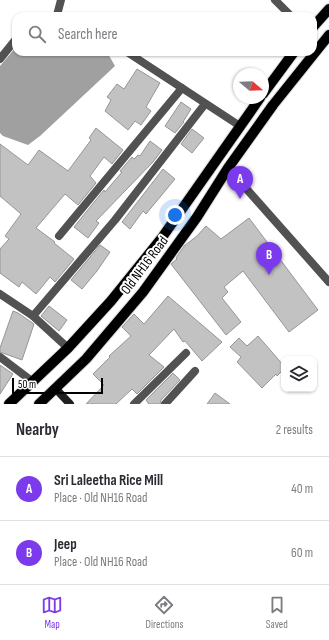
<!DOCTYPE html>
<html lang="en">
<head>
<meta charset="utf-8">
<style>
	body { margin:0; font-family:"Sofia Sans Condensed",sans-serif; background:#f7f7f7; color:#2b2b33 }
	.controls { position:absolute; right:12px; bottom:12px; display:grid; overflow:hidden; border-radius:8px; box-shadow:0 1px 3px #0004 }
	.controls button { width:36px; height:36px; display:grid; place-items:center; padding:0; border:0; border-bottom:1px solid #e1e1e2; background:#fff; color:#2b2b33; font:20px sans-serif }
	.compass { position:absolute; left:233px; top:68px; width:36px; height:36px; border-radius:50%; background:#fff; box-shadow:0 1px 3px #0004; rotate:109deg }
	.scale { position:absolute; left:12px; bottom:10px; width:91px; box-sizing:border-box; padding-left:4px; border:2px solid #000; border-top:0; font-size:11px; line-height:14px; white-space:nowrap; color:#000; -webkit-text-stroke:3px #fff; paint-order:stroke }
	.you { position:absolute; left:175px; top:215px; width:14px; height:14px; margin:-10px; border:3px solid #fff; border-radius:50%; background:#1a73e8; box-shadow:0 0 0 6px #1a73e833 }
	.badge { display:grid; place-items:center; width:26px; height:26px; border-radius:50%; background:#7c3aed; color:#fff; font-size:13px; font-weight:700 }
	.pin { position:absolute; translate:-50% -33px; filter:drop-shadow(0 1px 2px #0008) }
	.pin::after { content:''; position:absolute; top:21px; width:14px; height:12px; background:inherit; clip-path:polygon(0 0,100% 0,50% 100%) }
	.list { margin:0; padding:0; list-style:none }
	h2 { display:flex; justify-content:space-between; align-items:center; height:52px; margin:0; padding:0 16px; font-size:17px }
	h2 small { font-size:13px; font-weight:400; color:#7c7c81 }
	.list li { display:grid; grid-template-columns:26px 1fr auto; gap:12px; align-items:center; box-sizing:border-box; height:64px; padding:0 16px; border-top:1px solid #e1e1e2 }
	.list b { display:block; font-size:15px; white-space:nowrap }
	.list p { margin:0; font-size:13px; white-space:nowrap; color:#7c7c81 }
	.list em { font-size:13px; font-style:normal; color:#7c7c81 }
	.icon { flex:none; width:22px; height:22px; fill:none; stroke:currentColor; stroke-width:2; stroke-linecap:round; stroke-linejoin:round }
	.map { position:relative; flex:none; width:329px; height:404px; overflow:hidden }
	.search { position:absolute; background:#fff; box-shadow:0 1px 3px #0004; left:12px; right:12px; top:12px; height:44px; display:flex; align-items:center; gap:10px; box-sizing:border-box; padding:0 14px; border-radius:12px; color:#7c7c81; font-size:15px }
	.sheet { height:180px; background:#fff }
	nav { display:flex; justify-content:space-around; align-items:center; box-sizing:border-box; height:56px; border-top:1px solid #e1e1e2; background:#fff; font-size:11px; color:#7c7c81 }
	nav a { display:grid; justify-items:center; gap:2px }
	nav .on { color:#7c3aed }
	.map>svg:first-child { display:block }
	.water { fill:#a0a0a0 }
	.building { fill:#c2c2c2; stroke:#969696 }
	.lines { fill:none; stroke-linecap:round; stroke-linejoin:round }
	.primary-casing { stroke:#dbdbdb; stroke-width:12 }
	.street { stroke:#525252; stroke-width:8 }
	.secondary { stroke:#1f1f1f; stroke-width:8 }
	.primary { stroke:#000; stroke-width:10 }
	.labels { text-anchor:middle; stroke-width:4; stroke-linejoin:round; paint-order:stroke }
	.street-label { font-size:14px; fill:#000; stroke:#fff }
</style>
</head>
<body>
<div class="map">
<svg width="329" height="404" viewBox="0 0 329 404">
	<rect width="100%" height="100%" fill="#fff"/>
	<!-- water -->
	<polygon class="water" points="16,47 16,52 107,52 115,66 40,136 28,145 3,136 0,133 0,66"/>
	<!-- building -->
	<g class="building">
		<polygon points="137,69 160,83 146,107 151,111 141,125 135,121 128,130 105,111 111,100 107,97 117,84 124,89"/>
		<polygon points="181,102 191,109 183,122 184,122 175,133 165,126"/>
		<polygon points="96,128 123,150 112,164 104,157 90,176 96,183 78,205 65,194 36,228 55,242 54,243 74,259 55,282 50,277 36,294 22,282 19,287 0,273 0,249 9,239 5,236 21,214 0,196 0,144 28,165 39,150 68,171 91,140 89,138"/>
		<polygon points="192,129 204,138 192,153 181,144"/>
		<polygon points="150,141 162,150 153,162 96,221 99,223 88,238 74,227 104,190 105,192 122,172 120,171 132,157 134,159 138,155 140,156"/>
		<polygon points="163,169 175,179 146,214 143,211 130,229 122,222"/>
		<polygon points="249,218 318,310 289,332 243,271 224,287 228,292 222,298 241,322 226,335 171,264 177,259 176,258 184,246 197,236 206,226 221,239"/>
		<polygon points="100,245 110,252 97,271 82,289 71,280"/>
		<polygon points="168,296 222,342 202,361 185,341 183,342 174,329 149,355 164,367 137,394 132,389 116,404 86,404 104,385 93,374 110,357 109,356 131,336 122,327 134,314 144,324"/>
		<polygon points="49,306 67,320 59,331 41,316"/>
		<polygon points="13,311 18,313 34,324 22,360 0,352 0,348"/>
		<polygon points="258,336 284,366 284,369 277,376 276,374 262,388 237,362 241,357 230,347 239,338 247,346"/>
		<polygon points="0,365 13,374 0,394"/>
		<polygon points="173,373 180,380 161,400 160,404 149,404 146,400"/>
		<polygon points="215,393 230,404 207,404"/>
	</g>
	<g class="lines">
		<defs>
			<g id="primary">
				<polyline points="313,27 329,9"/>
				<polyline points="263,94 294,52"/>
				<polyline points="9,404 68,348 111,301 161,239 260,98"/>
				<polyline points="39,404 86,359 143,292 197,217 228,168 273,105 329,35"/>
			</g>
		</defs>
		<!-- primary casing -->
		<use href="#primary" class="primary-casing"/>
		<!-- street -->
		<g class="street">
			<polyline points="275,0 291,16"/>
			<polyline points="57,15 61,0"/>
			<polyline points="127,52 240,126"/>
			<polyline points="0,59 16,39"/>
			<polyline points="228,168 329,282"/>
			<polyline points="59,236 182,88"/>
			<polyline points="0,294 33,316 115,220 205,104"/>
			<polyline points="33,316 68,348"/>
			<polyline points="0,357 33,382"/>
			<polyline points="134,404 186,353"/>
			<polyline points="165,404 195,371"/>
		</g>
		<!-- secondary -->
		<polyline class="secondary" points="55,388 70,404"/>
		<!-- primary -->
		<use href="#primary" class="primary"/>
	</g>
	<g class="labels">
		<!-- street labels -->
		<g class="street-label">
			<text transform="translate(144 265) rotate(-53)" y="5">Old NH16 Road</text>
		</g>
	</g>
</svg>
<div class="controls">
<button><svg class="icon" aria-label="layers" viewBox="0 0 24 24"><path d="M12 4l9 5-9 5-9-5zM3 14l9 5 9-5"/></svg></button>
</div>
<svg class="compass" viewBox="-18 -18 36 36"><path d="M0-13l5 13h-10z" fill="#e53935"/><path d="M0 13l5-13h-10z" fill="#7c7c81"/></svg>
<div class="scale">50 m</div>
<div class="you"></div>
<div class="pin badge" style="left:240px;top:199px">A</div>
<div class="pin badge" style="left:269px;top:275px">B</div>
<div class="search"><svg class="icon" aria-label="search" viewBox="0 0 24 24"><circle cx="10" cy="10" r="6"/><path d="M15 15l6 6"/></svg>Search here</div>
</div>
<section class="sheet">
<h2>Nearby<small>2 results</small></h2>
<ul class="list">
<li><span class="badge">A</span><div><b>Sri Laleetha Rice Mill</b><p>Place · Old NH16 Road</p></div><em>40 m</em></li>
<li><span class="badge">B</span><div><b>Jeep</b><p>Place · Old NH16 Road</p></div><em>60 m</em></li>
</ul>
</section>
<nav>
<a class="on"><svg class="icon" aria-label="map" viewBox="0 0 24 24"><path d="M3 6l6-2 6 2 6-2v14l-6 2-6-2-6 2zM9 4v14M15 6v14"/></svg>Map</a>
<a><svg class="icon" aria-label="directions" viewBox="0 0 24 24"><path d="M12 3l9 9-9 9-9-9zM9 14v-3h6M13 9l2 2-2 2"/></svg>Directions</a>
<a><svg class="icon" aria-label="saved" viewBox="0 0 24 24"><path d="M7 4h10v16l-5-4-5 4z"/></svg>Saved</a>
</nav>
</body>
</html>
